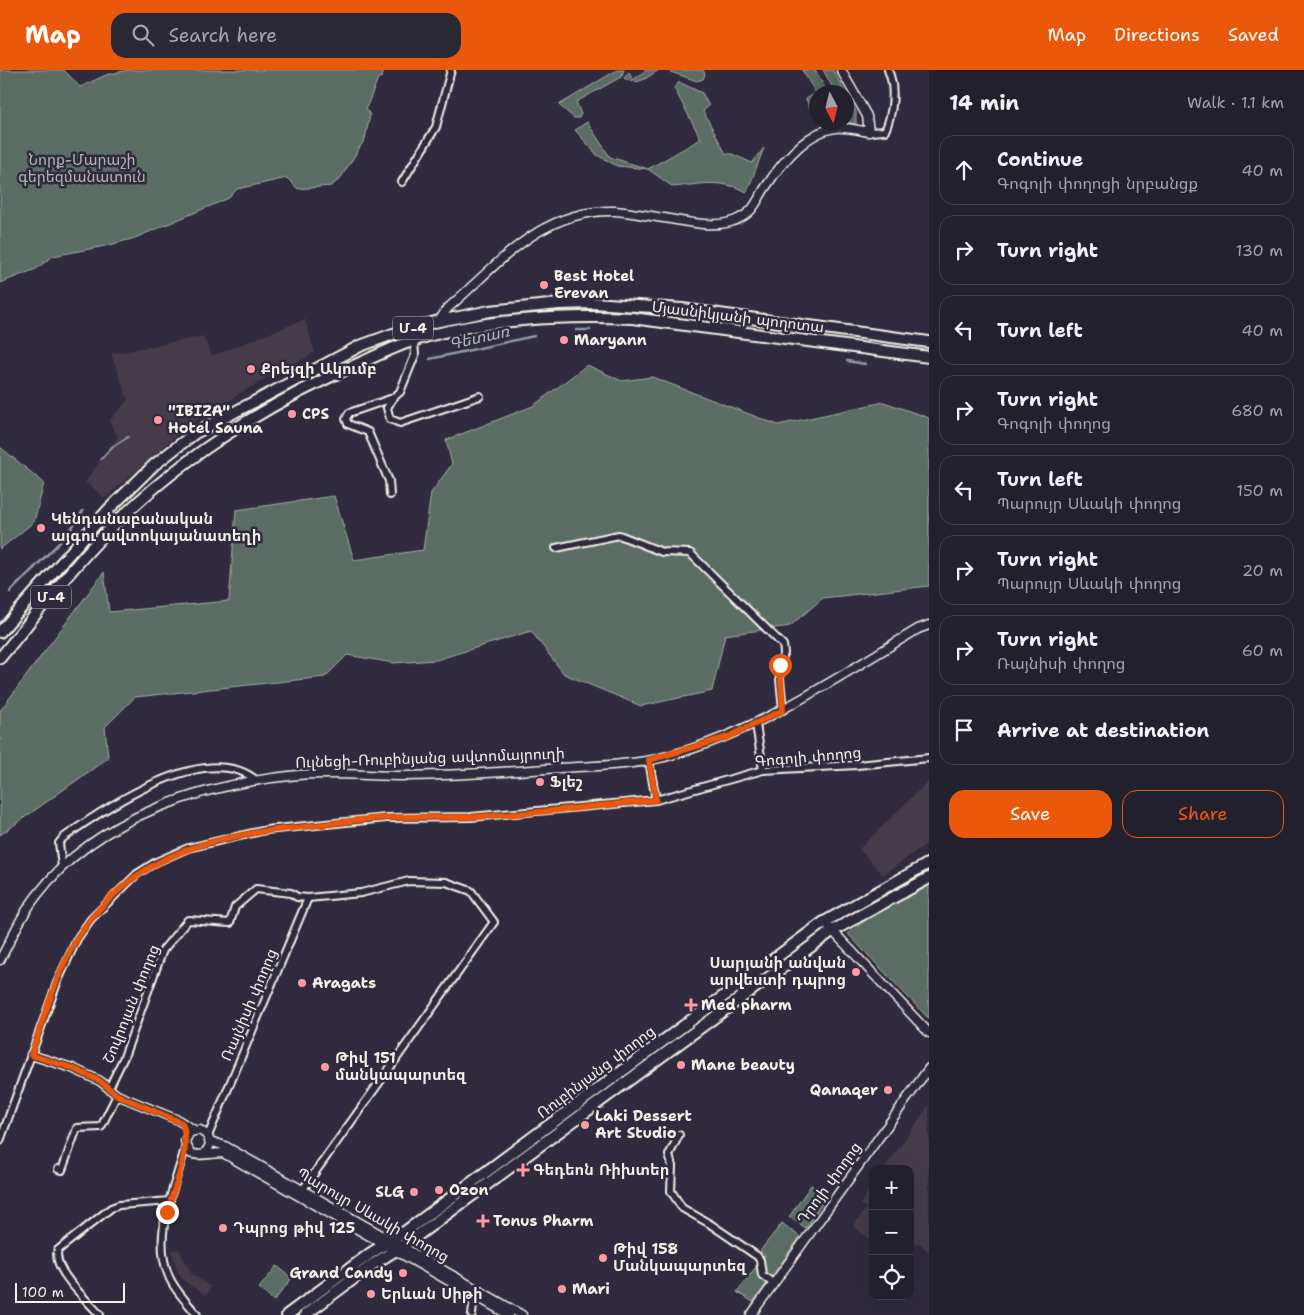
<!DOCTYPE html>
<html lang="en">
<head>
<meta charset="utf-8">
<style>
	body { margin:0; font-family:"Shantell Sans","Noto Sans Armenian",sans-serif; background:#2b2836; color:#f1f3f6 }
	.controls { position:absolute; right:15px; bottom:15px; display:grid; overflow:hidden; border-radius:10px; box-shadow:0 5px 20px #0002 }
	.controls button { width:45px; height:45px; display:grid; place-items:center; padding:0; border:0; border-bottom:1px solid #403e4a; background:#23202e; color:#f1f3f6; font:25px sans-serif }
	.compass { position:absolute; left:809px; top:15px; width:45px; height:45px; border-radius:50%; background:#23202e; box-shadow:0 5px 20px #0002; rotate:173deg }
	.scale { position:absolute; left:15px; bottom:12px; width:110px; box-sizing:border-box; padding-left:5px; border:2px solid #f4f1e8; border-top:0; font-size:14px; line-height:18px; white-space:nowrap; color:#f4f1e8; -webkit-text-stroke:4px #2f2a3d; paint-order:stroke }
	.stop { position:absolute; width:15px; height:15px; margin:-11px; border:4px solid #ea580c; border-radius:50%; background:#fff }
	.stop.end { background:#ea580c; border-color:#fff; box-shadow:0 1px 5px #0008 }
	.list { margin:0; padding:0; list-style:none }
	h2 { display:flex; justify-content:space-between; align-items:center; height:65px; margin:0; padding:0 20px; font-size:21px }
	h2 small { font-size:16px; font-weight:400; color:#a3a3aa }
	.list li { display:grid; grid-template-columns:32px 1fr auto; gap:15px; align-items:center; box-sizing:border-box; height:70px; margin:0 10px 10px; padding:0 10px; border:1px solid #403e4a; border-radius:15px }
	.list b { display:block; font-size:19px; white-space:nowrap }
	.list p { margin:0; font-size:16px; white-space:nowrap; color:#a3a3aa }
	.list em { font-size:16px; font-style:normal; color:#a3a3aa }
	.actions { display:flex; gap:10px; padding:15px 20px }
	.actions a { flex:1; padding:11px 0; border:1px solid #ea580c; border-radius:15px; text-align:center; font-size:18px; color:#ea580c }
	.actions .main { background:#ea580c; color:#fff }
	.icon { flex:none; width:28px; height:28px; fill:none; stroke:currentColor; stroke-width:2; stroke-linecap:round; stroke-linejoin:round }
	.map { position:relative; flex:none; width:929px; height:1245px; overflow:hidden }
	header { display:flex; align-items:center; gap:30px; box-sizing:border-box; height:70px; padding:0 25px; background:#ea580c; color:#fff }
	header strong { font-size:24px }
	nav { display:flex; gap:28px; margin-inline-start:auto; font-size:18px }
	.search { width:350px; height:45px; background:#2b2836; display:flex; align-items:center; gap:12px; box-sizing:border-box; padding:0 18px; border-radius:15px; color:#a3a3aa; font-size:19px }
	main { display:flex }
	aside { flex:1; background:#23202e }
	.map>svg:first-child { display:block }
	.built { fill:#443a48 }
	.green { fill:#5a6c64; stroke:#a7aea6 }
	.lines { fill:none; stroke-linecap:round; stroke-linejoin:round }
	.stream { stroke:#8f9ca3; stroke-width:2.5 }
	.minor-casing { stroke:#f4f1e8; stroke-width:10 }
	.tertiary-casing { stroke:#f4f1e8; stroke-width:11 }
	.primary-casing { stroke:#f4f1e8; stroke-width:14 }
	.trunk-casing { stroke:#f4f1e8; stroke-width:14 }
	.minor { stroke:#2f2a3d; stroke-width:6 }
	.tertiary { stroke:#2f2a3d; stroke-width:8 }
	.primary { stroke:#2f2a3d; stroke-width:10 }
	.trunk { stroke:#2f2a3d; stroke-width:10 }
	.route { stroke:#ea580c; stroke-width:6 }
	.poi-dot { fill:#ff9aa2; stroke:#2f2a3d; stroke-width:2 }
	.labels { text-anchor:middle; stroke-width:5; stroke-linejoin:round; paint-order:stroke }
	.shield { fill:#2f2a3d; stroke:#b9b5b5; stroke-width:1 }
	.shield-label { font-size:14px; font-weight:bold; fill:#f4f1e8 }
	.park-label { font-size:15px; fill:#afb5ad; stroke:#2f2a3d }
	.poi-label { font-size:15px; font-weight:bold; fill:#f4f1e8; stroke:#2f2a3d; text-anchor:start }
	.street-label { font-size:15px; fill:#f4f1e8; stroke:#2f2a3d }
	.water-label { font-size:16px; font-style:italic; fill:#b1b9ba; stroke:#2f2a3d }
</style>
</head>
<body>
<header>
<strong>Map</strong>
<div class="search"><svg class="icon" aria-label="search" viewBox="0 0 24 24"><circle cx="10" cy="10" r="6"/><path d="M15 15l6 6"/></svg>Search here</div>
<nav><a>Map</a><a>Directions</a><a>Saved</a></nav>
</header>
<main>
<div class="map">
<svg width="929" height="1245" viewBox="0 0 929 1245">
	<rect width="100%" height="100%" fill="#2f2a3d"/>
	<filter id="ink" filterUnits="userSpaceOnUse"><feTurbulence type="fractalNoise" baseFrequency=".02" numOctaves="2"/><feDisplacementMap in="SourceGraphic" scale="10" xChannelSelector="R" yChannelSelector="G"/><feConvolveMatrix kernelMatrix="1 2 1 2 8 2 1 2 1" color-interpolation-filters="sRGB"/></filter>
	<g filter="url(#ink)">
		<!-- built -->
		<g class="built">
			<polygon points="305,249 315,283 259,312 185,358 105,428 85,412 118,367 109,351 128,330 111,284 203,266 212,286"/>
			<polygon points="929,710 929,772 883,805 859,779"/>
			<polygon points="929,1035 929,1182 919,1173 910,1176 910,1099 884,1099"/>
			<polygon points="873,1115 873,1172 853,1156 866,1138 860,1134"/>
			<polygon points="179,1179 191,1203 211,1217 206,1225 185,1212 177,1200 171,1181"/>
		</g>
		<!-- green -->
		<g class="green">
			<polygon points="0,0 64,0 80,17 106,5 128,0 384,0 382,7 378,8 366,39 370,45 365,69 340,109 331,116 298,119 287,108 237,119 229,128 135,168 110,175 53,186 36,199 0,213"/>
			<polygon points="617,0 624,0 621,7 576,32 581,44 579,48 574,48 559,35"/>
			<path d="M646 0H659C647 7 638 17 624 8L629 2 633 10Z"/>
			<polygon points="665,0 703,0 705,4 703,9 697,11"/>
			<polygon points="802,0 815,0 824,16 824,22 816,22 816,34 811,41 806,29 816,23"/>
			<polygon points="823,0 833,0 845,22 835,22"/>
			<path d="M679 12 702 23 709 36 703 41 726 84H732L752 93 764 78 747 122C720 109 702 114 673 117L648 99 617 96 597 85 575 60 587 52 610 87 648 99 701 69 674 18Z"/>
			<polygon points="847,24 856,41 856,54 849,53 849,46 847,46"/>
			<polygon points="587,295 622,311 652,307 778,355 884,332 929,348 929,516 823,528 790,556 725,565 712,621 641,636 564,604 531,561 436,590 394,593 347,585 325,607 135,627 105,657 108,688 0,765 0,641 104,502 109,542 229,531 236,440 334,426 354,490 423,480 431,423 452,394 446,370 533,336"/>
			<polygon points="0,377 44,413 34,452 0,479"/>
			<polygon points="929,816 929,949 848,864 868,848"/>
			<polygon points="811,1115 827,1126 806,1158 789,1147"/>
			<polygon points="782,1153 800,1167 753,1232 737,1222 765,1185 760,1181"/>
			<polygon points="277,1196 292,1208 274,1231 259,1218"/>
		</g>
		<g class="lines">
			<!-- stream -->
			<g class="stream">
				<polyline points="576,260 590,260"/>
				<polyline points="430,289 534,266"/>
				<polyline points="847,291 865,294"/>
				<polyline points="101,389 112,377 128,367"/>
				<polyline points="10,522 67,465 83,441"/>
			</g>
			<defs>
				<g id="minor">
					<path d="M869 62 885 61C893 43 896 18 888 0"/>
					<polyline points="402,112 436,57 451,0"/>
					<polyline points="393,328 387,338 390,349 400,353 480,326"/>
					<polyline points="390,425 389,411 368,362 348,354 346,349 349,343 393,328 400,322 415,285 414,270"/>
					<polyline points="556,478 619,465 662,482 690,483 783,575 784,583 779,599 783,640"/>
					<polyline points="756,654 763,700"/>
					<polyline points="649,691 656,730"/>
					<path d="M62 797 59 773 63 768C105 738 207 668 257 711"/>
					<polyline points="109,1018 124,987 163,880 188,850 230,853 235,837 256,819 291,823 297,827 308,828 361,823 409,811 446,812 471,821 494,852 301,1122"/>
					<polyline points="679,1065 669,1085 672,1096 671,1121 682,1138 710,1154 757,1186 760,1190 762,1205 774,1214"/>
					<polyline points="208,1066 308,828"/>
					<polyline points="0,1071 57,913 77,869 91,849 137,804 156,792 188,778 266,760 386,748 471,747 656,730 763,700 857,695 929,688"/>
					<path d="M185 1078C175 1117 152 1164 168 1204 173 1219 188 1233 197 1245"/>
					<polyline points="58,1099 62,1100 77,1058 101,1057 117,1025"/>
					<path d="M100 1245C88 1231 51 1199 58 1180L111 1138 119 1135 170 1131"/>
					<polyline points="472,1245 474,1225"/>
				</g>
				<g id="tertiary">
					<path d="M439 251 447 239C499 194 540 139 615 141 629 142 643 145 657 147 681 150 713 160 736 150 753 143 755 134 765 118 780 95 806 62 835 58 847 57 858 60 869 62L867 46 841 0"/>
					<polyline points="829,857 929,963"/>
					<path d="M0 890C12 867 22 844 38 824 98 746 204 714 298 705 334 702 370 706 406 706 457 705 508 702 560 698 590 696 622 696 652 690 750 668 833 610 918 559L929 555"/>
					<polyline points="31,985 72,998 100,1011 117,1025 178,1050 194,1060"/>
					<polyline points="210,1071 225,1076 522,1245"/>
					<path d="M205 1083 210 1075 208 1066 200 1060 190 1062 185 1071 190 1083C198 1087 213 1083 223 1083L509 1245"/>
					<polyline points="751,1245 929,998"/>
				</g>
				<g id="primary">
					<polyline points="287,1245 371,1183 406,1161 824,852 929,793"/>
					<polyline points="305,1245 372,1195 410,1171 832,861 929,808"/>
				</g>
				<g id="trunk">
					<polyline points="0,562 109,439 154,395 195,363 360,276 393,264 439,251 490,241 559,234 593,233 682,239 929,272"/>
					<path d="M0 588C40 540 78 488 123 446 192 380 273 331 360 293 378 285 396 276 415 270 481 249 563 245 632 248L929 287"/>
				</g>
			</defs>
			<!-- minor casing -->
			<use href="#minor" class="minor-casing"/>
			<!-- tertiary casing -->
			<use href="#tertiary" class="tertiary-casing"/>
			<!-- primary casing -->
			<use href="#primary" class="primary-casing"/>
			<!-- trunk casing -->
			<use href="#trunk" class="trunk-casing"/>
			<!-- minor -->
			<use href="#minor" class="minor"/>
			<!-- tertiary -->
			<use href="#tertiary" class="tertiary"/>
			<!-- primary -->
			<use href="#primary" class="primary"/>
			<!-- trunk -->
			<use href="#trunk" class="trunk"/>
		</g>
	</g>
	<g class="lines" filter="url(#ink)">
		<!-- route -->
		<path class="route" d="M167 1142C175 1115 192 1080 182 1053L117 1025 100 1011 72 998 31 985C47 940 60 887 90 850 144 783 212 766 294 758 325 755 357 749 388 748 416 746 444 748 471 747 533 744 595 736 656 730L649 690 728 667 783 640 780 595"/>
	</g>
	<!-- markers -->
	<g class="poi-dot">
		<circle cx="544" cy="215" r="5"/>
		<circle cx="564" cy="270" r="5"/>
		<circle cx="251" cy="299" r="5"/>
		<circle cx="292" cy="344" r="5"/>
		<circle cx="158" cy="350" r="5"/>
		<circle cx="41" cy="458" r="5"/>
		<circle cx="540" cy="712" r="5"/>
		<circle cx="856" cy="902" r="5"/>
		<circle cx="302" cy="913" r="5"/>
		<path d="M688.5 927.5h5v5h5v5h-5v5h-5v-5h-5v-5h5z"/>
		<circle cx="681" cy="995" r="5"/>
		<circle cx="325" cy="997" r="5"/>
		<circle cx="888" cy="1020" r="5"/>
		<circle cx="585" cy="1055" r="5"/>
		<path d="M520.5 1092.5h5v5h5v5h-5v5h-5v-5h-5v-5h5z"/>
		<circle cx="439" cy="1120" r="5"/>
		<circle cx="414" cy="1122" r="5"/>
		<path d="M480.5 1143.5h5v5h5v5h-5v5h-5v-5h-5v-5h5z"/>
		<circle cx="223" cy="1158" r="5"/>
		<circle cx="603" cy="1188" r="5"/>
		<circle cx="403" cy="1203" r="5"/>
		<circle cx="562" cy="1219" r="5"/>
		<circle cx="371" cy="1224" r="5"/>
	</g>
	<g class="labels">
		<!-- shield labels -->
		<g class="shield">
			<rect x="393" y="246.5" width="40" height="23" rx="4"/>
			<rect x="31" y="515.5" width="40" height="23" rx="4"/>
		</g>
		<g class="shield-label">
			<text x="413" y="263">Մ-4</text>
			<text x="51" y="532">Մ-4</text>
		</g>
		<!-- park labels -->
		<g class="park-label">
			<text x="82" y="95">Նորք-Մարաշի<tspan x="82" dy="17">գերեզմանատուն</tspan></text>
		</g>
		<!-- poi labels -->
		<g class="poi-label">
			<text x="554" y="211">Best Hotel<tspan x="554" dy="17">Erevan</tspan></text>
			<text x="574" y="275">Maryann</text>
			<text x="261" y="304">Քրեյզի Ակումբ</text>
			<text x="168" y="346">"IBIZA"<tspan x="168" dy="17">Hotel Sauna</tspan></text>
			<text x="302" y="349">CPS</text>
			<text x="51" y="454">Կենդանաբանական<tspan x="51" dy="17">այգու ավտոկայանատեղի</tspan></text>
			<text x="550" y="717">Ֆլեշ</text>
			<text x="846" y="898" text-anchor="end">Սարյանի անվան<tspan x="846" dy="17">արվեստի դպրոց</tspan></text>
			<text x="312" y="918">Aragats</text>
			<text x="701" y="940">Med pharm</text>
			<text x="335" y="993">Թիվ 151<tspan x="335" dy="17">մանկապարտեզ</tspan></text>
			<text x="691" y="1000">Mane beauty</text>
			<text x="878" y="1025" text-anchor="end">Qanaqer</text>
			<text x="595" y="1051">Laki Dessert<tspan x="595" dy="17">Art Studio</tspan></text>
			<text x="533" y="1105">Գեդեոն Ռիխտեր</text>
			<text x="449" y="1125">Ozon</text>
			<text x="404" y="1127" text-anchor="end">SLG</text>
			<text x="493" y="1156">Tonus Pharm</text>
			<text x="233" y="1163">Դպրոց թիվ 125</text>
			<text x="613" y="1184">Թիվ 158<tspan x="613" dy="17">Մանկապարտեզ</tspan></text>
			<text x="393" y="1208" text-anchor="end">Grand Candy</text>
			<text x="572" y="1224">Mari</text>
			<text x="381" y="1229">Երևան Սիթի</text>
		</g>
		<!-- street labels -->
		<g class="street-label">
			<text transform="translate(738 247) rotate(7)" y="5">Մյասնիկյանի պողոտա</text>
			<text transform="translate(808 687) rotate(-5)" y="5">Գոգոլի փողոց</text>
			<text transform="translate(430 688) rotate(-2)" y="5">Ուլնեցի-Ռուբինյանց ավտոմայրուղի</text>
			<text transform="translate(131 934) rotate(-68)" y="5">Շովրոյան փողոց</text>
			<text transform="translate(249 935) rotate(-67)" y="5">Ռայնիսի փողոց</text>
			<text transform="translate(596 1002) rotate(-37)" y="5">Ռուբինյանց փողոց</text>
			<text transform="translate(829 1113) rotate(-54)" y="5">Դրոյի փողոց</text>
			<text transform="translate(373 1145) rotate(30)" y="5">Պարույր Սևակի փողոց</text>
		</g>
		<!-- water labels -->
		<g class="water-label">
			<text transform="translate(479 267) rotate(-13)" y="6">Գետառ</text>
		</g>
	</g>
</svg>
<div class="controls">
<button>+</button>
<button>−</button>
<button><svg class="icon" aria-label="locate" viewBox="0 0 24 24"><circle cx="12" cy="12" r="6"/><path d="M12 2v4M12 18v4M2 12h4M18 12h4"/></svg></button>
</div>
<svg class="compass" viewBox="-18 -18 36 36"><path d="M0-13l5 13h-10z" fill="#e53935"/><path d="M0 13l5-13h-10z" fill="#a3a3aa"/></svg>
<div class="scale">100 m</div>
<div class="stop" style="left:780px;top:595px"></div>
<div class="stop end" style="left:167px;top:1142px"></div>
</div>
<aside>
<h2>14 min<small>Walk · 1.1 km</small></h2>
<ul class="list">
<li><svg class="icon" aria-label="ahead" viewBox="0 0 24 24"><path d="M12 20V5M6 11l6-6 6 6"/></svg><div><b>Continue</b><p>Գոգոլի փողոցի նրբանցք</p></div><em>40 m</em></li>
<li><svg class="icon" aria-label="right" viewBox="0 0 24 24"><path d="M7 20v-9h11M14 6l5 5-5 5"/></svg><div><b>Turn right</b></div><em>130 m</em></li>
<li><svg class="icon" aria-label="left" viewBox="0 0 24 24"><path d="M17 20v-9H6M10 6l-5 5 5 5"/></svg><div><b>Turn left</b></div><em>40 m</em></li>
<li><svg class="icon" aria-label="right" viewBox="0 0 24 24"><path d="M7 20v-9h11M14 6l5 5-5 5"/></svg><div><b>Turn right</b><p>Գոգոլի փողոց</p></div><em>680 m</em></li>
<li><svg class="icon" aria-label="left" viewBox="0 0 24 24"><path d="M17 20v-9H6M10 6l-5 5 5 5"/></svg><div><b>Turn left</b><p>Պարույր Սևակի փողոց</p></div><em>150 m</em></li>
<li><svg class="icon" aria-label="right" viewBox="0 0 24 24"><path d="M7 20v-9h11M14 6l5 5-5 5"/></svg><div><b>Turn right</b><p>Պարույր Սևակի փողոց</p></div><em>20 m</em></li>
<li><svg class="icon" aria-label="right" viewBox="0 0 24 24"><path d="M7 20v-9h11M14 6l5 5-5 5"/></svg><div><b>Turn right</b><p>Ռայնիսի փողոց</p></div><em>60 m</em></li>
<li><svg class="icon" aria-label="arrive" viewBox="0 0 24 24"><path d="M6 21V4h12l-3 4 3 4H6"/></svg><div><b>Arrive at destination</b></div></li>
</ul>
<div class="actions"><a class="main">Save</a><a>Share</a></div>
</aside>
</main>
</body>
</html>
